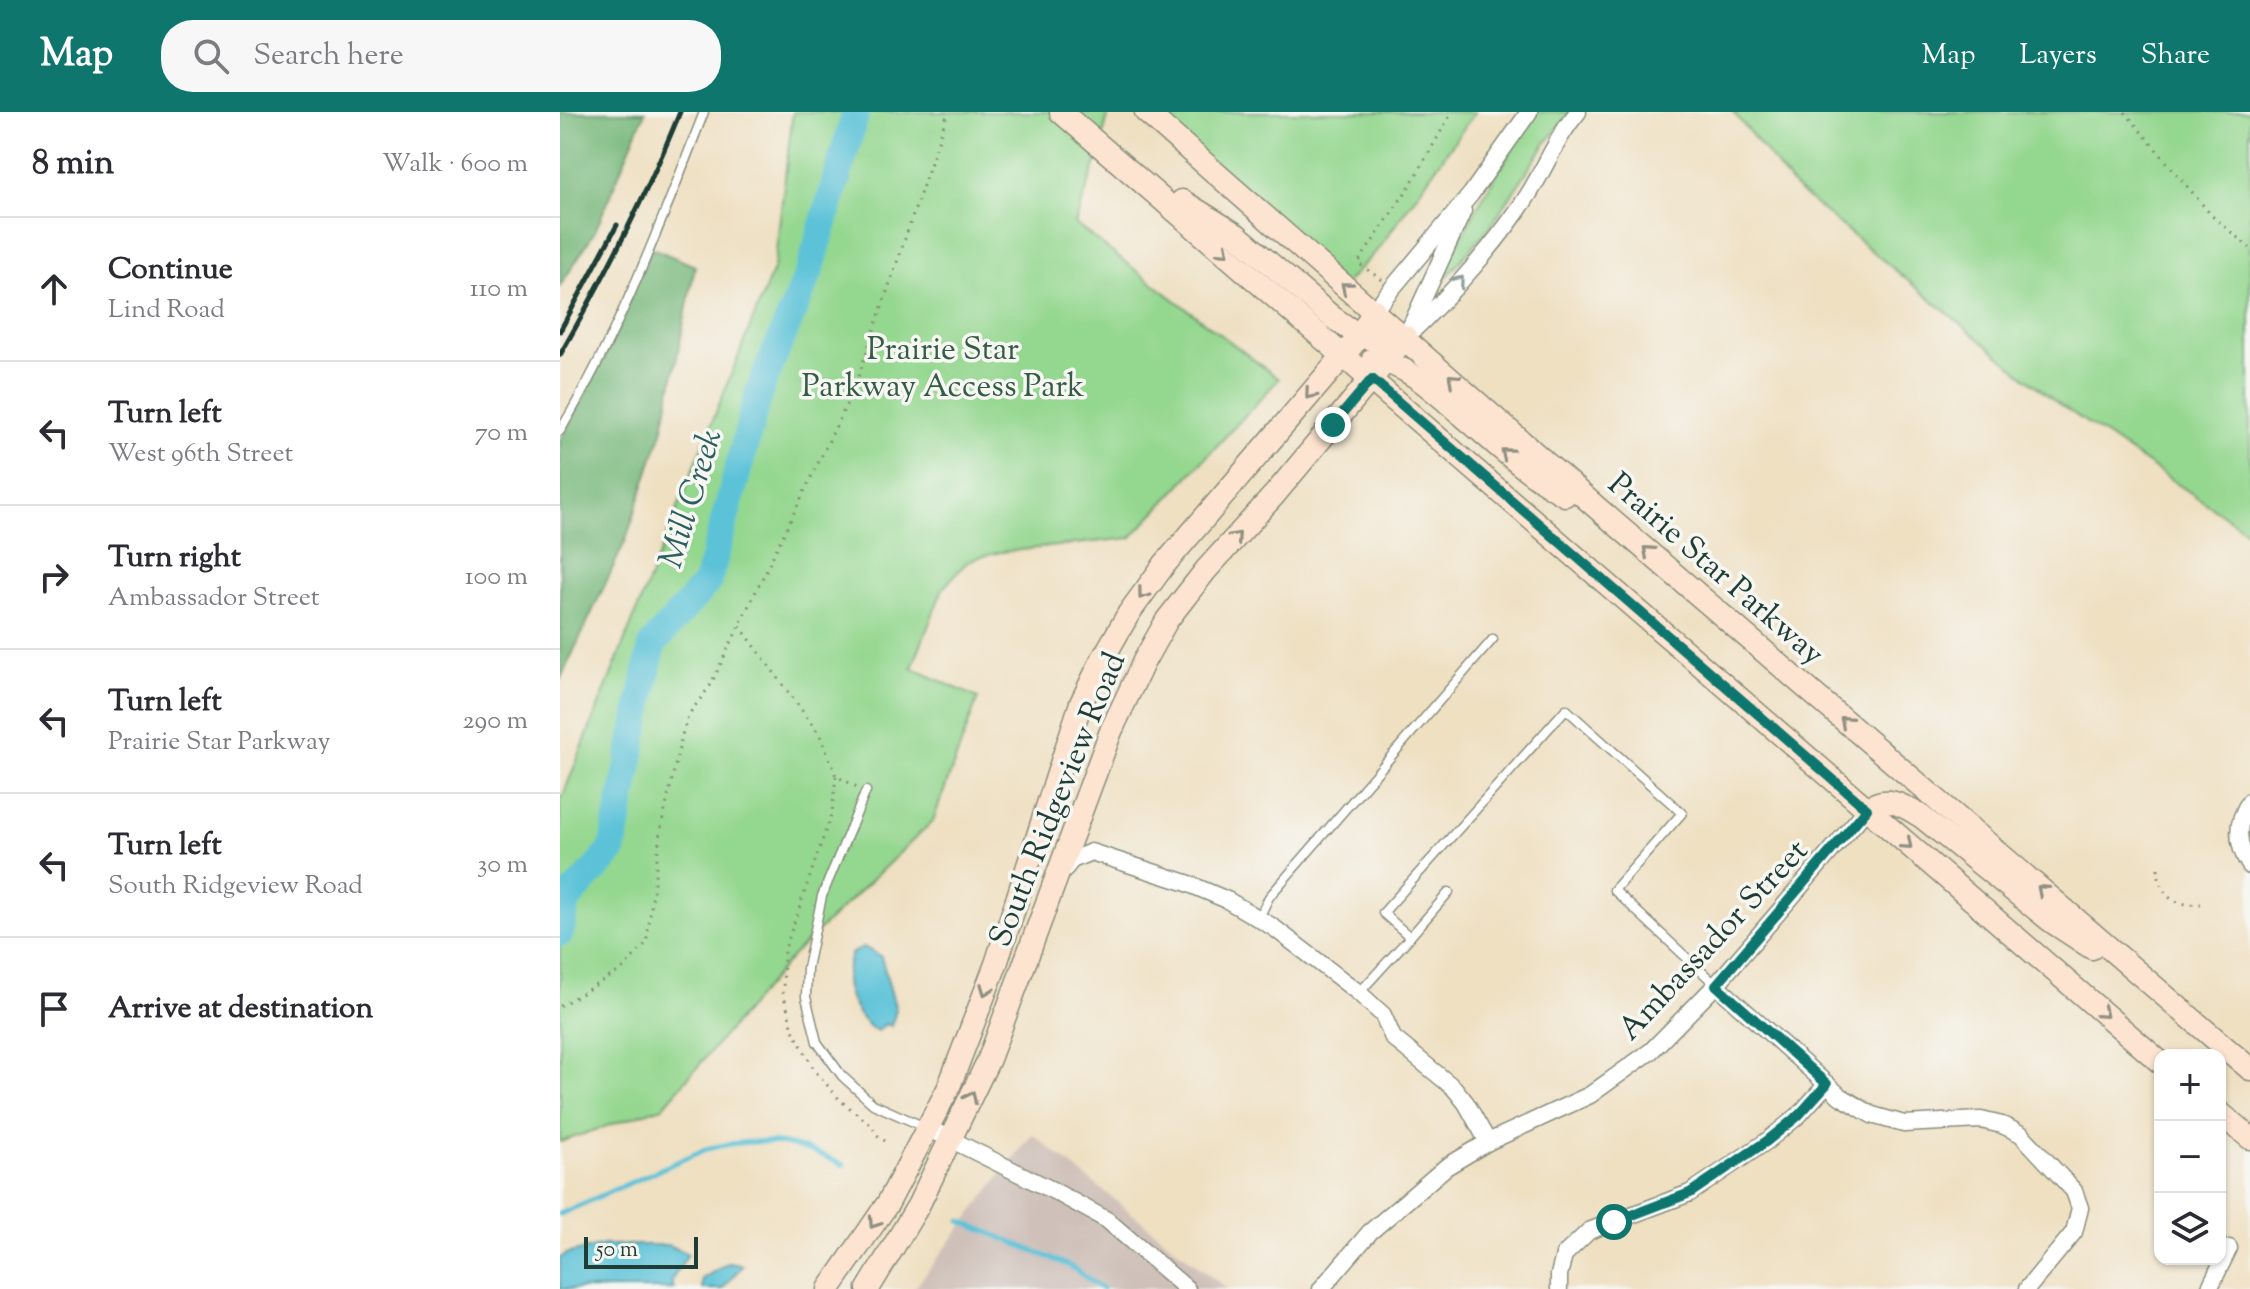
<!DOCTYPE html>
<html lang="en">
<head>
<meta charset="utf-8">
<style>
	body { margin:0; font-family:"Sorts Mill Goudy",serif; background:#f7f7f7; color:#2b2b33 }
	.controls { position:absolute; right:24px; bottom:24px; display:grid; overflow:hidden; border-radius:16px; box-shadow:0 2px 6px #0004 }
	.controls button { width:72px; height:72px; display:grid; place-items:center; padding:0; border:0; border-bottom:2px solid #e1e1e2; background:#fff; color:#2b2b33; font:40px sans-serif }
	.scale { position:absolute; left:24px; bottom:20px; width:114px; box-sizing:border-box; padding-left:8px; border:4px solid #1f3d34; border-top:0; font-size:22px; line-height:28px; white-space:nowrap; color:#1f3d34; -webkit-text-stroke:6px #f6f6f2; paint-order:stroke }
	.stop { position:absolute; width:24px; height:24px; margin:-18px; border:6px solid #0f766e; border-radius:50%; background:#fff }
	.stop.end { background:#0f766e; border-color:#fff; box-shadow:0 2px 8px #0008 }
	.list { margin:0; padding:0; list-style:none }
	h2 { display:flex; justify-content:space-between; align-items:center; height:104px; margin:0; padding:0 32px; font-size:34px }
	h2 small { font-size:26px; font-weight:400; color:#7c7c81 }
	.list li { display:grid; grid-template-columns:52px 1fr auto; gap:24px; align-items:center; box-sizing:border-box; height:144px; padding:0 32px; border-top:2px solid #e1e1e2 }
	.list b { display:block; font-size:30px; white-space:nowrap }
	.list p { margin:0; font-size:26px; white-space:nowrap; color:#7c7c81 }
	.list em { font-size:26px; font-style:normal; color:#7c7c81 }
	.icon { flex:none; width:44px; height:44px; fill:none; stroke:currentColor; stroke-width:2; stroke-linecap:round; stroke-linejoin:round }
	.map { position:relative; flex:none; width:1690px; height:1177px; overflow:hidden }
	header { display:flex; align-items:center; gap:48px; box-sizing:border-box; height:112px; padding:0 40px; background:#0f766e; color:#fff }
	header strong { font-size:38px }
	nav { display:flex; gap:44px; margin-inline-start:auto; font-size:28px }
	.search { width:560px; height:72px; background:#f7f7f7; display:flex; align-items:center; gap:20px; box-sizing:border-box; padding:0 28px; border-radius:32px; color:#7c7c81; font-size:30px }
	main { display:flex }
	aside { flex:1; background:#fff }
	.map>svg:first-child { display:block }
	.industrial { fill:#cfc1ba }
	.green { fill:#94d78f; stroke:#5a8a62; stroke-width:2 }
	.forest { fill:#77b87a; stroke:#4b7a57; stroke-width:2 }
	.water { fill:#5bc2d8; stroke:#3d8086; stroke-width:2 }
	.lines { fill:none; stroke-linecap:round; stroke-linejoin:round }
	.stream { stroke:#5bc2d8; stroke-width:5 }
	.river { stroke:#5bc2d8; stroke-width:28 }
	.service-casing { stroke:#878e7b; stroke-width:11 }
	.minor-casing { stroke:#878e7b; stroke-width:19 }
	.secondary-casing { stroke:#878e7b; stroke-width:25 }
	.path { stroke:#878e7b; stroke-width:3; stroke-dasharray:2 6; stroke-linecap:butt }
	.service { stroke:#fff; stroke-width:8 }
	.minor { stroke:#fff; stroke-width:16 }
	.secondary { stroke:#fde4d1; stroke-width:22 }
	.rail { stroke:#1f3d34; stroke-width:5 }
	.oneway { stroke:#8e9082 }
	.oneway2 { stroke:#8f9e9a }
	.route { stroke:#0f766e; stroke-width:10 }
	.labels { text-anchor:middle; stroke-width:7; stroke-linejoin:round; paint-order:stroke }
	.park-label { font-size:32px; fill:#365c46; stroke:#f6f6f2 }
	.street-label { font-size:32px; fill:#1f3d34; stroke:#f6f6f2 }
	.water-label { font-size:34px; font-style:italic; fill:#2e5e5d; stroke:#f6f6f2 }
</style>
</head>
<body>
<header>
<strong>Map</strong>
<div class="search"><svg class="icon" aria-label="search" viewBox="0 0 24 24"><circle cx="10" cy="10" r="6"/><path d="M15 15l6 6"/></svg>Search here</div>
<nav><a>Map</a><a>Layers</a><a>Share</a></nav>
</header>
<main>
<aside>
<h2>8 min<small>Walk · 600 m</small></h2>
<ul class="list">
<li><svg class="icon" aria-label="ahead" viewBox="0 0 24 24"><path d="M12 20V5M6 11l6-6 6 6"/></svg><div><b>Continue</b><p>Lind Road</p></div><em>110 m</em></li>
<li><svg class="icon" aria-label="left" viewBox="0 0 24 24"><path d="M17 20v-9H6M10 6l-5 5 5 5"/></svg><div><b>Turn left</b><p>West 96th Street</p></div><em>70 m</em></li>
<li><svg class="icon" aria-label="right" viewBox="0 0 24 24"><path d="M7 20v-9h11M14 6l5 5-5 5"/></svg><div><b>Turn right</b><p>Ambassador Street</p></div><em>100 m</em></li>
<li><svg class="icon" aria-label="left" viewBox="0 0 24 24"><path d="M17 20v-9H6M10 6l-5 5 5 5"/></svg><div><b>Turn left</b><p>Prairie Star Parkway</p></div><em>290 m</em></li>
<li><svg class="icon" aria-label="left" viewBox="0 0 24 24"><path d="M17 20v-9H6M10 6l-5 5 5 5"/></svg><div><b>Turn left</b><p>South Ridgeview Road</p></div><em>30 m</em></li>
<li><svg class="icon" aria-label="arrive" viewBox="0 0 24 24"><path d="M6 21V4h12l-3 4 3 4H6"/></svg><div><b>Arrive at destination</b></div></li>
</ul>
</aside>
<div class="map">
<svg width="1690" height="1177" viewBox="0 0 1690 1177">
	<rect width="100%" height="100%" fill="#f6f6f2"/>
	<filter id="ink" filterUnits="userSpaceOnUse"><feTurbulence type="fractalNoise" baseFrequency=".0125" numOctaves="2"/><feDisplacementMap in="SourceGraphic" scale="16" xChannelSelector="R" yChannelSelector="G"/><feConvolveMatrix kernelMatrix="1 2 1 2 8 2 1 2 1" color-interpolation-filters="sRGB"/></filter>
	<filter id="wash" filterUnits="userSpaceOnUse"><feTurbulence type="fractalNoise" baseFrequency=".006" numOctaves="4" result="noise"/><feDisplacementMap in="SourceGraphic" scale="32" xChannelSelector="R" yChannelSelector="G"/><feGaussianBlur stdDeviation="1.8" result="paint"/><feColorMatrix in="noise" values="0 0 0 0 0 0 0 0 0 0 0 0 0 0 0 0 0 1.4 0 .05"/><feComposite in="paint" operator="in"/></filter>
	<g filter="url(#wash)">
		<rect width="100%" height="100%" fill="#efe0c2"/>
		<!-- industrial -->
		<polygon class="industrial" points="472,1022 667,1177 354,1177"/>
		<!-- green -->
		<g class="green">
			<polygon points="233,0 549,0 537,48 515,112 719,267 571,426 441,440 416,446 406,451 383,476 352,556 418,586 373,709 235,841 103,995 0,1030 0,691 214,155"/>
			<polygon points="586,0 915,0 819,136 784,173"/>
			<path d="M977 0H1011L985 32 931 114 873 180C904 118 936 57 977 0Z"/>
			<polygon points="1173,0 1690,0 1690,421 1496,290 1235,76"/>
		</g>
		<!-- forest -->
		<g class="forest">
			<polygon points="0,0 85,0 35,119 0,174"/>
			<polygon points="92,136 135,154 103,316 65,430 0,568 0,328 43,249"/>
		</g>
		<!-- water -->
		<g class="water">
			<path d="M304 835 321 845 336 898 331 914 325 912 318 919C302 914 287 886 286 869 286 860 289 851 291 842Z"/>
			<polygon points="44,1133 108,1133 128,1142 111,1169 114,1177 0,1177 0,1146 6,1142"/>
			<polygon points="168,1151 183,1153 162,1177 142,1177 142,1167"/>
		</g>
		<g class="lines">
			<!-- stream -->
			<g class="stream">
				<path d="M0 1102 146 1037C200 1023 234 1029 284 1053"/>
				<polyline points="401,1109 510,1154 542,1177"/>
			</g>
			<!-- river -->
			<polyline class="river" points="0,821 7,788 52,739 92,533 148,469 199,280 250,158 296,0"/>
		</g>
	</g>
	<g filter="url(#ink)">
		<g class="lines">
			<defs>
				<g id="service">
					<path d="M0 319C60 219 102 109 144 0"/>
					<polyline points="306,679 262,784 247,856 246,885 257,930 282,964 313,992 367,1016"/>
					<polyline points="699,806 709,785 933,527"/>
					<polyline points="850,825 889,780"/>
					<polyline points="799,881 850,825 823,801 1006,597 1122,701 1054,778 1156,873"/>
				</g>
				<g id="minor">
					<polyline points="814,198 911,82 969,0"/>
					<polyline points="850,216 903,99"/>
					<path d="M846 225C887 187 941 127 970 80 986 54 998 23 1018 0"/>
					<path d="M1690 689C1675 711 1676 732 1690 754"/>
					<polyline points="502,760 512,748 531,740 627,771 667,788 713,815 799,881 823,903 833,926 894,976 906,991 928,1030"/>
					<polyline points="1156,873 1280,984 1312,1003 1344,1012 1421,1008 1442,1013 1461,1022 1514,1079 1520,1096 1514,1120 1467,1177"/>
					<polyline points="368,1016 494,1079 547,1108 627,1177"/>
					<polyline points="761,1177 810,1120 886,1055 928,1030 1030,983 1091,939 1156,873 1307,697"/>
					<polyline points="999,1177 999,1163 1004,1143 1029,1119 1130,1081 1207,1029 1239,1003 1267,972"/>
					<polyline points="1649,1177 1669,1136"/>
				</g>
				<g id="secondary">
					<polyline points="501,0 1600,950"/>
					<polyline points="586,0 1036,395 1690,957"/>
					<polyline points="622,89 677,123 772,205 800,224 823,230 846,225"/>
					<path d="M813 247C849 253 875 280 902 303 935 331 967 362 1005 383"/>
					<path d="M1307 697C1326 682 1343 693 1362 705L1491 809 1532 836"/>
					<polyline points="1660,1001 1690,1026"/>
					<polyline points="269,1177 328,1091 388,977 436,852 521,591 542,548 569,501 604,453 800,224 814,198"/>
					<polyline points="308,1177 358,1094 429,947 551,619 584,549 607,508 646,458 715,382 846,225"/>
				</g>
			</defs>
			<!-- service casing -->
			<use href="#service" class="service-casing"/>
			<!-- minor casing -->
			<use href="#minor" class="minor-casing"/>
			<!-- secondary casing -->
			<use href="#secondary" class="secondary-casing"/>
			<!-- path -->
			<g class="path">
				<polyline points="1565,0 1652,104 1690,136"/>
				<polyline points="822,168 798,151 851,72 892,0"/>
				<polyline points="180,514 260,623 276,664 297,675"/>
				<polyline points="276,664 272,700 224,840 223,881 234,920 255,959 280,988 311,1013 317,1023 325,1029"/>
				<path d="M1598 756C1600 785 1613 794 1641 792"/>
				<polyline points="0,894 63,857 87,830 100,721 122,623 129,602 150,574 294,277 388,0"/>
			</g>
			<!-- service -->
			<use href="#service" class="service"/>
			<!-- minor -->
			<use href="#minor" class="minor"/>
			<!-- secondary -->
			<use href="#secondary" class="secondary"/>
			<!-- rail -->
			<g class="rail">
				<polyline points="0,219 57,113"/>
				<path d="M0 243C45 164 86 84 120 0"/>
			</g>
		</g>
		<!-- one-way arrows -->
		<defs><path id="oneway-chevron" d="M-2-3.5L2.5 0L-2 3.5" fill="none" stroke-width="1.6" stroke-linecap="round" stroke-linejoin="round" transform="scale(2)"/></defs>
		<g class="oneway">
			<use href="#oneway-chevron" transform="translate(664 139) rotate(41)"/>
			<use href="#oneway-chevron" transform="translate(786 175) rotate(-140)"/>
			<use href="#oneway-chevron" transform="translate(893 267) rotate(-138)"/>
			<use href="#oneway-chevron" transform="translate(750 282) rotate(130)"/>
			<use href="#oneway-chevron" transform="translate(946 341) rotate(-140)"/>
			<use href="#oneway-chevron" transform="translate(676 425) rotate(-48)"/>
			<use href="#oneway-chevron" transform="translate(1088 439) rotate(-139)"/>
			<use href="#oneway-chevron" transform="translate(583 482) rotate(127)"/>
			<use href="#oneway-chevron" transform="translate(1285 609) rotate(-139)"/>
			<use href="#oneway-chevron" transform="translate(1347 732) rotate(41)"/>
			<use href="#oneway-chevron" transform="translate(1482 778) rotate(-139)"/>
			<use href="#oneway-chevron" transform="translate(426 878) rotate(111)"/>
			<use href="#oneway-chevron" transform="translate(1543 901) rotate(41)"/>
			<use href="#oneway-chevron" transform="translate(411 985) rotate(-64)"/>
			<use href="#oneway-chevron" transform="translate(314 1111) rotate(124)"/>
		</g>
		<use class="oneway2" href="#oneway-chevron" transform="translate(899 169) rotate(-49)"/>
	</g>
	<g class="lines" filter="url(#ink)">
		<!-- route -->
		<polyline class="route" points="773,313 812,267 1307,697 1156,873 1267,972 1239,1003 1207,1029 1130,1081 1054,1110"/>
	</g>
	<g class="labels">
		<!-- park labels -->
		<g class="park-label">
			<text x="383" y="247">Prairie Star<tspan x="383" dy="37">Parkway Access Park</tspan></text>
		</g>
		<!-- street labels -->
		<g class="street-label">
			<text transform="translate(1157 456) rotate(41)" y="11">Prairie Star Parkway</text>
			<text transform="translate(496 687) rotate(-68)" y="11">South Ridgeview Road</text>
			<text transform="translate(1152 827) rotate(-47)" y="11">Ambassador Street</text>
		</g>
		<!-- water labels -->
		<g class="water-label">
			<text transform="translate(129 386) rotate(-73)" y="12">Mill Creek</text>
		</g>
	</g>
</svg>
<div class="controls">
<button>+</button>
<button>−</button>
<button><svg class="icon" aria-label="layers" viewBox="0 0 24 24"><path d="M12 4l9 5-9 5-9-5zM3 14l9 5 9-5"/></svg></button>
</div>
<div class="scale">50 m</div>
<div class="stop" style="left:1054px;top:1110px"></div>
<div class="stop end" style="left:773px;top:313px"></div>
</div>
</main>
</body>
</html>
